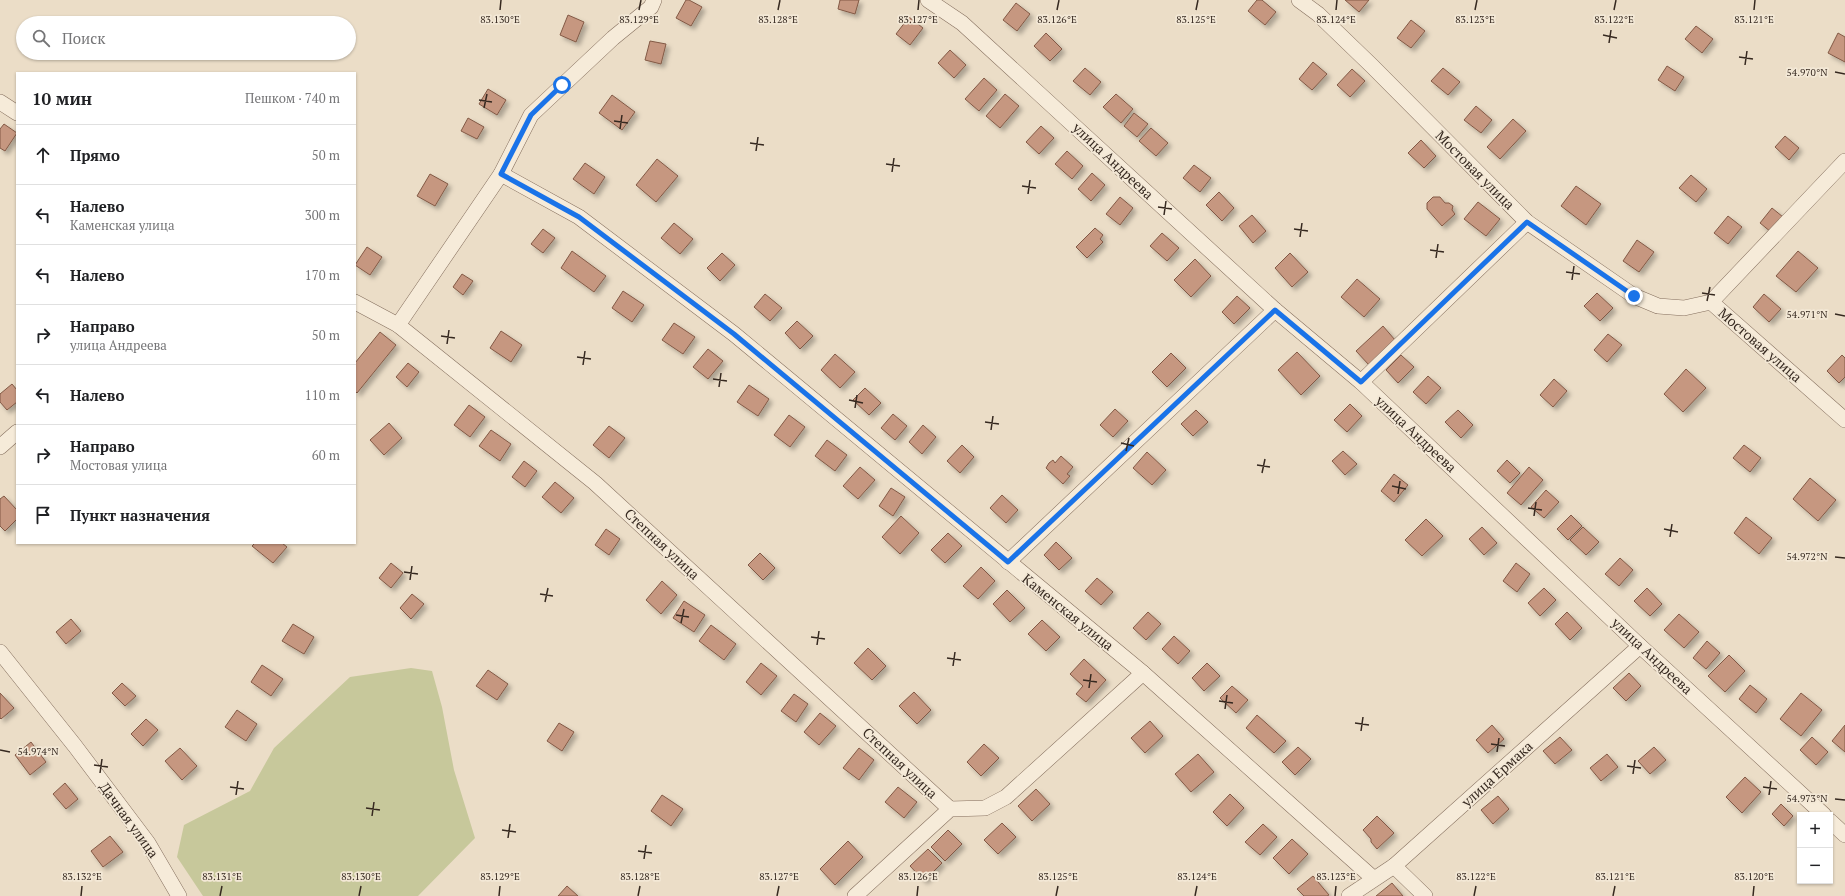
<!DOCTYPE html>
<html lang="ru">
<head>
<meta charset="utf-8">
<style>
	body { margin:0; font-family:"PT Serif",serif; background:#f6f6f6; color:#202124 }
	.controls { position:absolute; right:12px; bottom:12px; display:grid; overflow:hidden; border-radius:0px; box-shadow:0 1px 3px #0004 }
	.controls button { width:36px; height:36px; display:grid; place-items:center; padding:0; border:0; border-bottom:1px solid #e0e0e0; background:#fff; color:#202124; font:20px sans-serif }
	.stop { position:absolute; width:12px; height:12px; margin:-9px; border:3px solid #1a73e8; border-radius:50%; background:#fff }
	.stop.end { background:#1a73e8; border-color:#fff; box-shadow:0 1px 4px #0008 }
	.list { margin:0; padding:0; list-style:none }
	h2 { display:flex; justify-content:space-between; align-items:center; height:52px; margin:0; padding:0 16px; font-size:17px }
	h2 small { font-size:13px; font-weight:400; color:#757577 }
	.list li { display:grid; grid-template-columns:26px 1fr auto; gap:12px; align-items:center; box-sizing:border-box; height:60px; padding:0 16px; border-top:1px solid #e0e0e0 }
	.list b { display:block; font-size:15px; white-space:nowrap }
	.list p { margin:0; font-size:13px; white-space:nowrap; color:#757577 }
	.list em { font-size:13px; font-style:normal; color:#757577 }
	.icon { flex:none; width:22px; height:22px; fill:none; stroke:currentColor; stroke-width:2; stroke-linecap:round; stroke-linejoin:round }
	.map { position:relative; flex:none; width:1845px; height:896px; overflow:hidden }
	.search { position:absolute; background:#fff; box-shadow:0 1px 3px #0004; left:16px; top:16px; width:340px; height:44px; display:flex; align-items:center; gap:10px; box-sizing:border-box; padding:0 14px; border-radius:22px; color:#757577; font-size:15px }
	.panel { position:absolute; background:#fff; box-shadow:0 1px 3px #0004; left:16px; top:72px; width:340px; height:472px; border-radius:0px }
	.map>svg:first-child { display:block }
	.green { fill:#c7c89b }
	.building { fill:#c69780; stroke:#825945; filter:url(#shadow) }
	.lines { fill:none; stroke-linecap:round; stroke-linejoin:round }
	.minor-casing { stroke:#856f5e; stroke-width:16 }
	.minor { stroke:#f6ebd9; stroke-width:15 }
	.route { stroke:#1a73e8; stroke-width:5 }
	.ticks { fill:none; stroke:#362920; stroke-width:1.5 }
	.labels { text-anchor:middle; stroke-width:3.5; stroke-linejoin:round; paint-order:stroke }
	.street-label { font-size:14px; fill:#362920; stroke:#f3e8d6 }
	.ticks-label { font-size:10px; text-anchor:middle; fill:#362920; stroke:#f3e8d6; stroke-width:3.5; stroke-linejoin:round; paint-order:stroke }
</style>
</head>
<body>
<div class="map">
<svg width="1845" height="896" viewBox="0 0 1845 896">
	<defs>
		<filter id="shadow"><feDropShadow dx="3.5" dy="3.5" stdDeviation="2" flood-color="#0004"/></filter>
	</defs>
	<rect width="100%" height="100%" fill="#ebddc7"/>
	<!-- green -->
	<polygon class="green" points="411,668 432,671 442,707 454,770 475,838 418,896 203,896 177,857 184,825 250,791 274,748 350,677"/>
	<!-- building -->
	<g class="building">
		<polygon points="686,0 689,0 702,7 691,26 676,18"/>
		<polygon points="840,0 859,0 855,14 838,9"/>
		<polygon points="1257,0 1262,0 1276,12 1265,25 1248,11"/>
		<polygon points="1345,0 1369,0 1359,12"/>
		<polygon points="1016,3 1030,14 1017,31 1003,20"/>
		<polygon points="568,15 584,22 576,42 560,35"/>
		<polygon points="909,17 923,28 910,45 896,34"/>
		<polygon points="1411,20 1425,31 1411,48 1397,38"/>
		<polygon points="1696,26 1713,39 1702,53 1685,39"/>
		<polygon points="1046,33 1062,49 1050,61 1034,46"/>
		<polygon points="1838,33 1845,37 1845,62 1828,53"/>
		<polygon points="650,41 666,44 661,64 645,60"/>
		<polygon points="950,50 966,65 954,78 938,63"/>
		<polygon points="1313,62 1327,74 1312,90 1299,79"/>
		<polygon points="1667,66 1684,77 1675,91 1658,80"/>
		<polygon points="1085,68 1101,82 1090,95 1073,81"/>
		<polygon points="1443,68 1460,82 1448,95 1431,81"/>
		<polygon points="1352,69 1365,81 1350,97 1337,85"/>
		<polygon points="984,78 997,90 979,111 965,99"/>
		<polygon points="488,89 506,100 497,115 479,104"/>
		<polygon points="1005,94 1019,106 1000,128 986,116"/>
		<polygon points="1116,94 1133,109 1121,123 1103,107"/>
		<polygon points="612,95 635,112 622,130 599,113"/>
		<polygon points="1476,106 1492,120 1481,133 1464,120"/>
		<polygon points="1134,113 1148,124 1137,137 1124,126"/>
		<polygon points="468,118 484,127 477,139 461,131"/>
		<polygon points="1513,119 1526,131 1500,159 1487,147"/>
		<polygon points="4,124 17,133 5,151 0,148 0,129"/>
		<polygon points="1041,126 1054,138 1039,154 1026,142"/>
		<polygon points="1151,128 1168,143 1156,156 1139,141"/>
		<polygon points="1785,136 1799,148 1789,160 1775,147"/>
		<polygon points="1421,140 1436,156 1424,168 1408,153"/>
		<polygon points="1067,151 1083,166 1072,179 1055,164"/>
		<polygon points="657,159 678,176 656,202 636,185"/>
		<polygon points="585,163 605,177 594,194 573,179"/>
		<polygon points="1194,165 1211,178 1200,192 1183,178"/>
		<polygon points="1092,173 1105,185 1091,201 1078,189"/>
		<polygon points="430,174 448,184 435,206 417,196"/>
		<polygon points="1691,175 1707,189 1696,202 1679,188"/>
		<polygon points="1576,186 1601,204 1586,225 1561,206"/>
		<polygon points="1219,192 1234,208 1222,221 1206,205"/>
		<polygon points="1120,197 1133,208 1120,225 1106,214"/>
		<polygon points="1433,197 1440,197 1445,203 1449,203 1453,206 1452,210 1455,214 1442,226 1427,209 1427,203"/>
		<polygon points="1478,202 1500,219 1486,236 1464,219"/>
		<polygon points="1772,208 1783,217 1771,232 1760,223"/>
		<polygon points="1252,215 1266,231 1253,243 1239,226"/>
		<polygon points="1728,216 1742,227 1728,244 1714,233"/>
		<polygon points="674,223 693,239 680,254 661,238"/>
		<polygon points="1095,228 1103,235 1100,239 1103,242 1087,258 1076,247"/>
		<polygon points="543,229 555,238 543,253 531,244"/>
		<polygon points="1162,233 1179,248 1167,261 1150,246"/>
		<polygon points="1637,240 1654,252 1639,272 1623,261"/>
		<polygon points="367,247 382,257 370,275 355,265"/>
		<polygon points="572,251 606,276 594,292 561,268"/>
		<polygon points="1798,251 1818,268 1796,292 1776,276"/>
		<polygon points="722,253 735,265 720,281 707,268"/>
		<polygon points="1290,253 1308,272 1292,287 1275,268"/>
		<polygon points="1195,259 1211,276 1191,297 1174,280"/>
		<polygon points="462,274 473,281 463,295 453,287"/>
		<polygon points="1357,279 1380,299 1364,317 1341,297"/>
		<polygon points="623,291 644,305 632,322 612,308"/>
		<polygon points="1597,293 1613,308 1600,321 1584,306"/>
		<polygon points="765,294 782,308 770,321 754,307"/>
		<polygon points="1764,294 1781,309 1769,322 1753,307"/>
		<polygon points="1237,296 1250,308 1234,324 1222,312"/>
		<polygon points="797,321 813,336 800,349 785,333"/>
		<polygon points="674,323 695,337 683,354 662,340"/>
		<polygon points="1383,326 1395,340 1369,365 1356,351"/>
		<polygon points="501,331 522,345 511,362 490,348"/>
		<polygon points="380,332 396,345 357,393 355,391 355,363"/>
		<polygon points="1608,334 1622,345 1607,362 1594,350"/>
		<polygon points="708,349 723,361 708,379 693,367"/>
		<polygon points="1297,352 1320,376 1301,395 1278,370"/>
		<polygon points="1171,353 1186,368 1167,387 1152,372"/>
		<polygon points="835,354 855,372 840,388 821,370"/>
		<polygon points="1401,355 1414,367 1398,383 1386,370"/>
		<polygon points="1842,355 1845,358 1845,377 1839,383 1827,371"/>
		<polygon points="408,363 419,372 407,387 396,377"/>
		<polygon points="1686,369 1706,388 1683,412 1664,394"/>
		<polygon points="1428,376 1441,388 1426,404 1413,392"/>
		<polygon points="1554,379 1567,391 1553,407 1540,395"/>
		<polygon points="12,384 17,390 17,402 7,410 0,402 0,394"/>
		<polygon points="749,385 769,399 758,416 737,402"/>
		<polygon points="865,388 881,403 869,415 853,400"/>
		<polygon points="1350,404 1362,416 1347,432 1334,420"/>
		<polygon points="469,405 485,417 470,437 454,425"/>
		<polygon points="1115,409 1128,421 1113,437 1100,425"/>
		<polygon points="1196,410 1208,422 1193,436 1181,424"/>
		<polygon points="1458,410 1473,425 1461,438 1445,422"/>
		<polygon points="893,414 907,426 895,440 881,428"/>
		<polygon points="789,415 805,427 790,447 774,435"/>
		<polygon points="389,423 402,438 384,455 370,440"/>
		<polygon points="923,425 936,437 922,454 909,442"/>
		<polygon points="609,426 625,438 609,458 593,445"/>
		<polygon points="491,430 511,444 500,461 479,446"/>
		<polygon points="827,440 847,455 835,471 815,456"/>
		<polygon points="962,445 974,457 960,473 947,461"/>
		<polygon points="1744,445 1761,458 1750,472 1733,458"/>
		<polygon points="1343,451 1357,464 1345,475 1332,461"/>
		<polygon points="1147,452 1166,470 1152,485 1133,468"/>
		<polygon points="1061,456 1073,467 1067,474 1070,476 1063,484 1046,468 1049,463 1053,460 1055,463"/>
		<polygon points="1507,460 1520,473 1510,483 1497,471"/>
		<polygon points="524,461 537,471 525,487 512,477"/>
		<polygon points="860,467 875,480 858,499 843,486"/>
		<polygon points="1529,467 1543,480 1521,505 1507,493"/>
		<polygon points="1394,474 1408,485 1394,502 1381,491"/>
		<polygon points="1810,478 1836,500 1818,521 1793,499"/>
		<polygon points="555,482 574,498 561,513 542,497"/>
		<polygon points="891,488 905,497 893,516 879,506"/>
		<polygon points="1546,490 1559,502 1544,518 1531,507"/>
		<polygon points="1002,495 1018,510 1006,523 990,508"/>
		<polygon points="4,496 17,510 17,519 5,531 0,526 0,499"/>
		<polygon points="1571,515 1582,526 1568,540 1557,529"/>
		<polygon points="901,516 919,533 900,554 882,537"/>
		<polygon points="1746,517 1772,538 1759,554 1734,533"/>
		<polygon points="1426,519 1443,536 1422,556 1405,540"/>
		<polygon points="1482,527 1497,543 1484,555 1469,539"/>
		<polygon points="1583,527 1599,542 1586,555 1570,540"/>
		<polygon points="606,529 620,539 609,555 595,545"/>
		<polygon points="948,533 962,546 945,563 931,550"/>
		<polygon points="1056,542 1072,558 1059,570 1044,555"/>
		<polygon points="255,543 282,543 287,547 273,563 252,546"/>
		<polygon points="760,553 775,568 763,580 748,565"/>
		<polygon points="1620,558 1633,570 1619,586 1605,574"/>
		<polygon points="391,563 403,573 391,588 379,578"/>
		<polygon points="1516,563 1530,574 1517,592 1503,581"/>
		<polygon points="981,567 995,581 978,599 963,586"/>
		<polygon points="1097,578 1113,592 1101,605 1085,591"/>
		<polygon points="662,581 677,595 661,614 646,600"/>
		<polygon points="1544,588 1556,600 1540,616 1528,603"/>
		<polygon points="1647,588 1662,604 1650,616 1634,601"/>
		<polygon points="1007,590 1025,608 1010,622 993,604"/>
		<polygon points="412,594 424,604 411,619 400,608"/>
		<polygon points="684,601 705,615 694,632 673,618"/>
		<polygon points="1148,612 1161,624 1146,640 1133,628"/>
		<polygon points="1567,612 1582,628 1570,640 1555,624"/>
		<polygon points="1679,614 1699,632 1684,648 1664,630"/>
		<polygon points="71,619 81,631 66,644 56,632"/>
		<polygon points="1042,620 1060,637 1046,651 1028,634"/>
		<polygon points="293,624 314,637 304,654 282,641"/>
		<polygon points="711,625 736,644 724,660 699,641"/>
		<polygon points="1174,636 1190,651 1178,664 1162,649"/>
		<polygon points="1707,641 1720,653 1706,669 1693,658"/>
		<polygon points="868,648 886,666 872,680 854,663"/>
		<polygon points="1729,655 1745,671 1725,692 1708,676"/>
		<polygon points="1084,659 1106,680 1086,702 1076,694 1083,686 1070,674"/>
		<polygon points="761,663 777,676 761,695 746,682"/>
		<polygon points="1207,663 1220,676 1204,691 1192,678"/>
		<polygon points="262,665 283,679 271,696 251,682"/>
		<polygon points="488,670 508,684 497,700 476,686"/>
		<polygon points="1629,673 1641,686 1626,701 1613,688"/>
		<polygon points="122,683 136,696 125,706 112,693"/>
		<polygon points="1750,685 1767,699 1756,713 1739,699"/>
		<polygon points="1232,686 1248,700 1236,713 1220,698"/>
		<polygon points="914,692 931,710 917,724 899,706"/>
		<polygon points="0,693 14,708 1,719 0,718"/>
		<polygon points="1801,693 1822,710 1801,736 1780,719"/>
		<polygon points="794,694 808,704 796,722 781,711"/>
		<polygon points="237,710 257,724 246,741 225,727"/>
		<polygon points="820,713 836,726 819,745 804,732"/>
		<polygon points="1257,715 1286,741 1274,753 1246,728"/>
		<polygon points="146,719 158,730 143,746 131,734"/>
		<polygon points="1150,721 1163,736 1145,753 1131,738"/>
		<polygon points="559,723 574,732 562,751 547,741"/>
		<polygon points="1492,725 1504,739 1488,753 1476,740"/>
		<polygon points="1845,725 1845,752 1832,741"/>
		<polygon points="1560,737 1572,750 1555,764 1543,751"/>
		<polygon points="1812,737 1828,752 1816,765 1800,750"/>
		<polygon points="31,742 46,762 30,775 15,755"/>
		<polygon points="984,744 999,758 981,776 967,762"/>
		<polygon points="1298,747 1311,759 1295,775 1282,762"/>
		<polygon points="1654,747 1666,760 1650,774 1638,761"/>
		<polygon points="180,748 197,766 182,780 165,761"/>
		<polygon points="859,748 874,760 859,780 843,768"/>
		<polygon points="1198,754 1214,772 1191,792 1175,774"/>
		<polygon points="1607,754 1618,767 1601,781 1590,768"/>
		<polygon points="1745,777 1761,792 1742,813 1726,797"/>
		<polygon points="65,783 78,799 66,809 53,794"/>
		<polygon points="898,787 917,802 904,818 885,802"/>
		<polygon points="1036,789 1050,804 1032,821 1018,806"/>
		<polygon points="1230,794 1244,808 1227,826 1213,812"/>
		<polygon points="662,795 683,809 671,826 651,811"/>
		<polygon points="1498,796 1509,809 1493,824 1481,810"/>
		<polygon points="1781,804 1793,816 1784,826 1772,814"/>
		<polygon points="1377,816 1394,833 1377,849 1371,842 1371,839 1363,830"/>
		<polygon points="1002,823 1016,837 998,854 984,840"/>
		<polygon points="1263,824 1277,837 1260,855 1245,842"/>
		<polygon points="948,830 962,844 945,861 931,847"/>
		<polygon points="110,836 123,852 103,867 91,851"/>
		<polygon points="1292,839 1308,854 1289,874 1273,858"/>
		<polygon points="848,841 863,857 835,885 820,869"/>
		<polygon points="928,849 942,863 924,881 910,866"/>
		<polygon points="1313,876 1329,895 1327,896 1304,896 1297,889"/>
		<polygon points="1392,883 1403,896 1376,896"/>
		<polygon points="567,886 578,896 558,896"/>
	</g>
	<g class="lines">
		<defs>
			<g id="minor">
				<polyline points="928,0 962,23 1275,310 1361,382 1640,646 1824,815"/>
				<polyline points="1299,0 1318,14 1372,66 1527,222 1634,296 1658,306 1684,308 1711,302 1845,420"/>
				<polyline points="0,102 17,113"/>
				<polyline points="501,174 579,217 734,334 1143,673 1373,878"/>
				<polyline points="355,302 398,325 595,483 950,809"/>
				<polyline points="1711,302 1845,161"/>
				<polyline points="398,325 501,174 531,115 613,38 651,7 654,0"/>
				<polyline points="1361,382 1527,222"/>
				<polyline points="0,447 17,432"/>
				<polyline points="1008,562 1275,310"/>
				<polyline points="0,652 75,746 148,843 179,896"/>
				<polyline points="1830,821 1845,835"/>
				<polyline points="1394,866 1425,896"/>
				<polyline points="855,896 950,809 985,808 1006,797 1143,673"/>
				<polyline points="1349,896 1394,866 1640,646"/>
			</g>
		</defs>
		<!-- minor casing -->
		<use href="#minor" class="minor-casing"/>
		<!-- minor -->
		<use href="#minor" class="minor"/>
	</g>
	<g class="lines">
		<!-- route -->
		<polyline class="route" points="562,85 531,115 501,174 579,217 734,334 1008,562 1275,310 1361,382 1527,222 1634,296"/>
	</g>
	<!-- ticks -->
	<path class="ticks" d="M500 10 501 0M639 10 641 0M778 10 780 0M918 10 919 0M1057 10 1059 0M1196 10 1198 0M1336 10 1337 0M1475 10 1477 0M1614 10 1616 0M1754 10 1755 0M1603 35 1617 38M1609 43 1611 30M1739 57 1753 59M1745 65 1747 51M1835 72 1845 74M479 100 492 102M484 108 487 94M614 121 628 123M620 129 622 115M750 143 764 145M756 151 758 137M886 164 900 166M892 172 894 158M1022 186 1036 188M1028 194 1030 180M1158 207 1172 209M1164 215 1166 201M1294 229 1308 231M1300 237 1302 223M1430 250 1444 252M1436 258 1438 244M1566 272 1580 274M1572 280 1574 266M1702 293 1715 295M1707 301 1710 287M1835 314 1845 316M441 336 455 338M447 344 449 330M577 357 591 359M583 365 585 351M713 379 727 381M719 387 721 373M849 400 863 403M855 408 857 395M985 422 999 424M991 430 993 416M1121 443 1134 446M1126 451 1129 438M1257 465 1270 467M1262 473 1265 459M1392 486 1406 489M1398 494 1400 481M1528 508 1542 510M1534 516 1536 502M1664 529 1678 532M1670 537 1672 524M1835 557 1845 558M404 572 418 574M410 580 412 566M540 594 553 596M545 602 548 588M676 615 689 617M681 623 684 609M811 637 825 639M817 645 819 631M947 658 961 660M953 666 955 652M1083 680 1097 682M1089 688 1091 674M1219 701 1233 703M1225 709 1227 695M1355 723 1369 725M1361 731 1363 717M1491 744 1505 746M0 750 10 752M1497 752 1499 738M94 765 108 767M1627 766 1641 768M100 773 102 759M1633 774 1635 760M230 787 244 789M1763 787 1777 789M236 795 238 781M1769 795 1771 781M1835 799 1845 800M366 808 380 810M372 816 374 802M502 830 516 832M508 838 510 824M638 851 652 853M644 859 646 845M81 896 82 886M220 896 222 886M359 896 361 886M499 896 500 886M638 896 640 886M777 896 779 886M917 896 918 886M1056 896 1058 886M1195 896 1197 886M1335 896 1336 886M1474 896 1476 886M1613 896 1615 886M1753 896 1754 886"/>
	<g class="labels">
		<!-- street labels -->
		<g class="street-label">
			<text transform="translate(1113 161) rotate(43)" y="5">улица Андреева</text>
			<text transform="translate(1475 170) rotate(45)" y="5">Мостовая улица</text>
			<text transform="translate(1760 345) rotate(41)" y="5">Мостовая улица</text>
			<text transform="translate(1416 434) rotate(43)" y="5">улица Андреева</text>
			<text transform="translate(662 544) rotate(43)" y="5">Степная улица</text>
			<text transform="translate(1068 612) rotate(39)" y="5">Каменская улица</text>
			<text transform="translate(1652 656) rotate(43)" y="5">улица Андреева</text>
			<text transform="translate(900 763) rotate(43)" y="5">Степная улица</text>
			<text transform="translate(1497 774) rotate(-42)" y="5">улица Ермака</text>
			<text transform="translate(129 820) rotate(54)" y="5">Дачная улица</text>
		</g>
	</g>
	<g class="ticks-label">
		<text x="500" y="23">83.130°E</text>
		<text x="639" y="23">83.129°E</text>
		<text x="778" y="23">83.128°E</text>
		<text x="918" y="23">83.127°E</text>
		<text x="1057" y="23">83.126°E</text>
		<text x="1196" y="23">83.125°E</text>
		<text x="1336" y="23">83.124°E</text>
		<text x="1475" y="23">83.123°E</text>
		<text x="1614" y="23">83.122°E</text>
		<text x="1754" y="23">83.121°E</text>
		<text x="1807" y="76">54.970°N</text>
		<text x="1807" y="318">54.971°N</text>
		<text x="1807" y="560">54.972°N</text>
		<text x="38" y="755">54.974°N</text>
		<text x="1807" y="802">54.973°N</text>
		<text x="82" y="880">83.132°E</text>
		<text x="222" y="880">83.131°E</text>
		<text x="361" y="880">83.130°E</text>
		<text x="500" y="880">83.129°E</text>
		<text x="640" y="880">83.128°E</text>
		<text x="779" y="880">83.127°E</text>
		<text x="918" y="880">83.126°E</text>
		<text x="1058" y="880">83.125°E</text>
		<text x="1197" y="880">83.124°E</text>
		<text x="1336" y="880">83.123°E</text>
		<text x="1476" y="880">83.122°E</text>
		<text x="1615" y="880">83.121°E</text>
		<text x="1754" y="880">83.120°E</text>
	</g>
</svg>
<div class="controls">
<button>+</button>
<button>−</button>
</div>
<div class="stop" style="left:562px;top:85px"></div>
<div class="stop end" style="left:1634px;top:296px"></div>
<div class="search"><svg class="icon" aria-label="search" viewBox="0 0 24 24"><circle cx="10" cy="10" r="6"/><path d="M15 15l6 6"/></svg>Поиск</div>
<section class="panel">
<h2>10 мин<small>Пешком · 740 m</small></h2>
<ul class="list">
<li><svg class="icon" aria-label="ahead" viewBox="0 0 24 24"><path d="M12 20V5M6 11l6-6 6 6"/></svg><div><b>Прямо</b></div><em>50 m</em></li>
<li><svg class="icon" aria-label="left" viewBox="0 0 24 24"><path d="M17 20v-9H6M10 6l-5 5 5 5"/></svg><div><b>Налево</b><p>Каменская улица</p></div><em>300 m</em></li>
<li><svg class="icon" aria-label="left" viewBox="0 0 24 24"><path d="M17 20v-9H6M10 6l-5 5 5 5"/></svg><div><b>Налево</b></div><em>170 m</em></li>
<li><svg class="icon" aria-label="right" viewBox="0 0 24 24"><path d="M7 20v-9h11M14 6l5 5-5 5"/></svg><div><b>Направо</b><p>улица Андреева</p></div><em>50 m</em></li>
<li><svg class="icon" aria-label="left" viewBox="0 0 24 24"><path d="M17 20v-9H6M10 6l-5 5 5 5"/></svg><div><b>Налево</b></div><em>110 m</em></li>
<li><svg class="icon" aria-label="right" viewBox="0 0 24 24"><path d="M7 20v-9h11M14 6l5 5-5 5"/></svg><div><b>Направо</b><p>Мостовая улица</p></div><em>60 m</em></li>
<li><svg class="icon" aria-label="arrive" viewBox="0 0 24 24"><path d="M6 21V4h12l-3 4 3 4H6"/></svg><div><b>Пункт назначения</b></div></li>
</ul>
</section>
</div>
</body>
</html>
